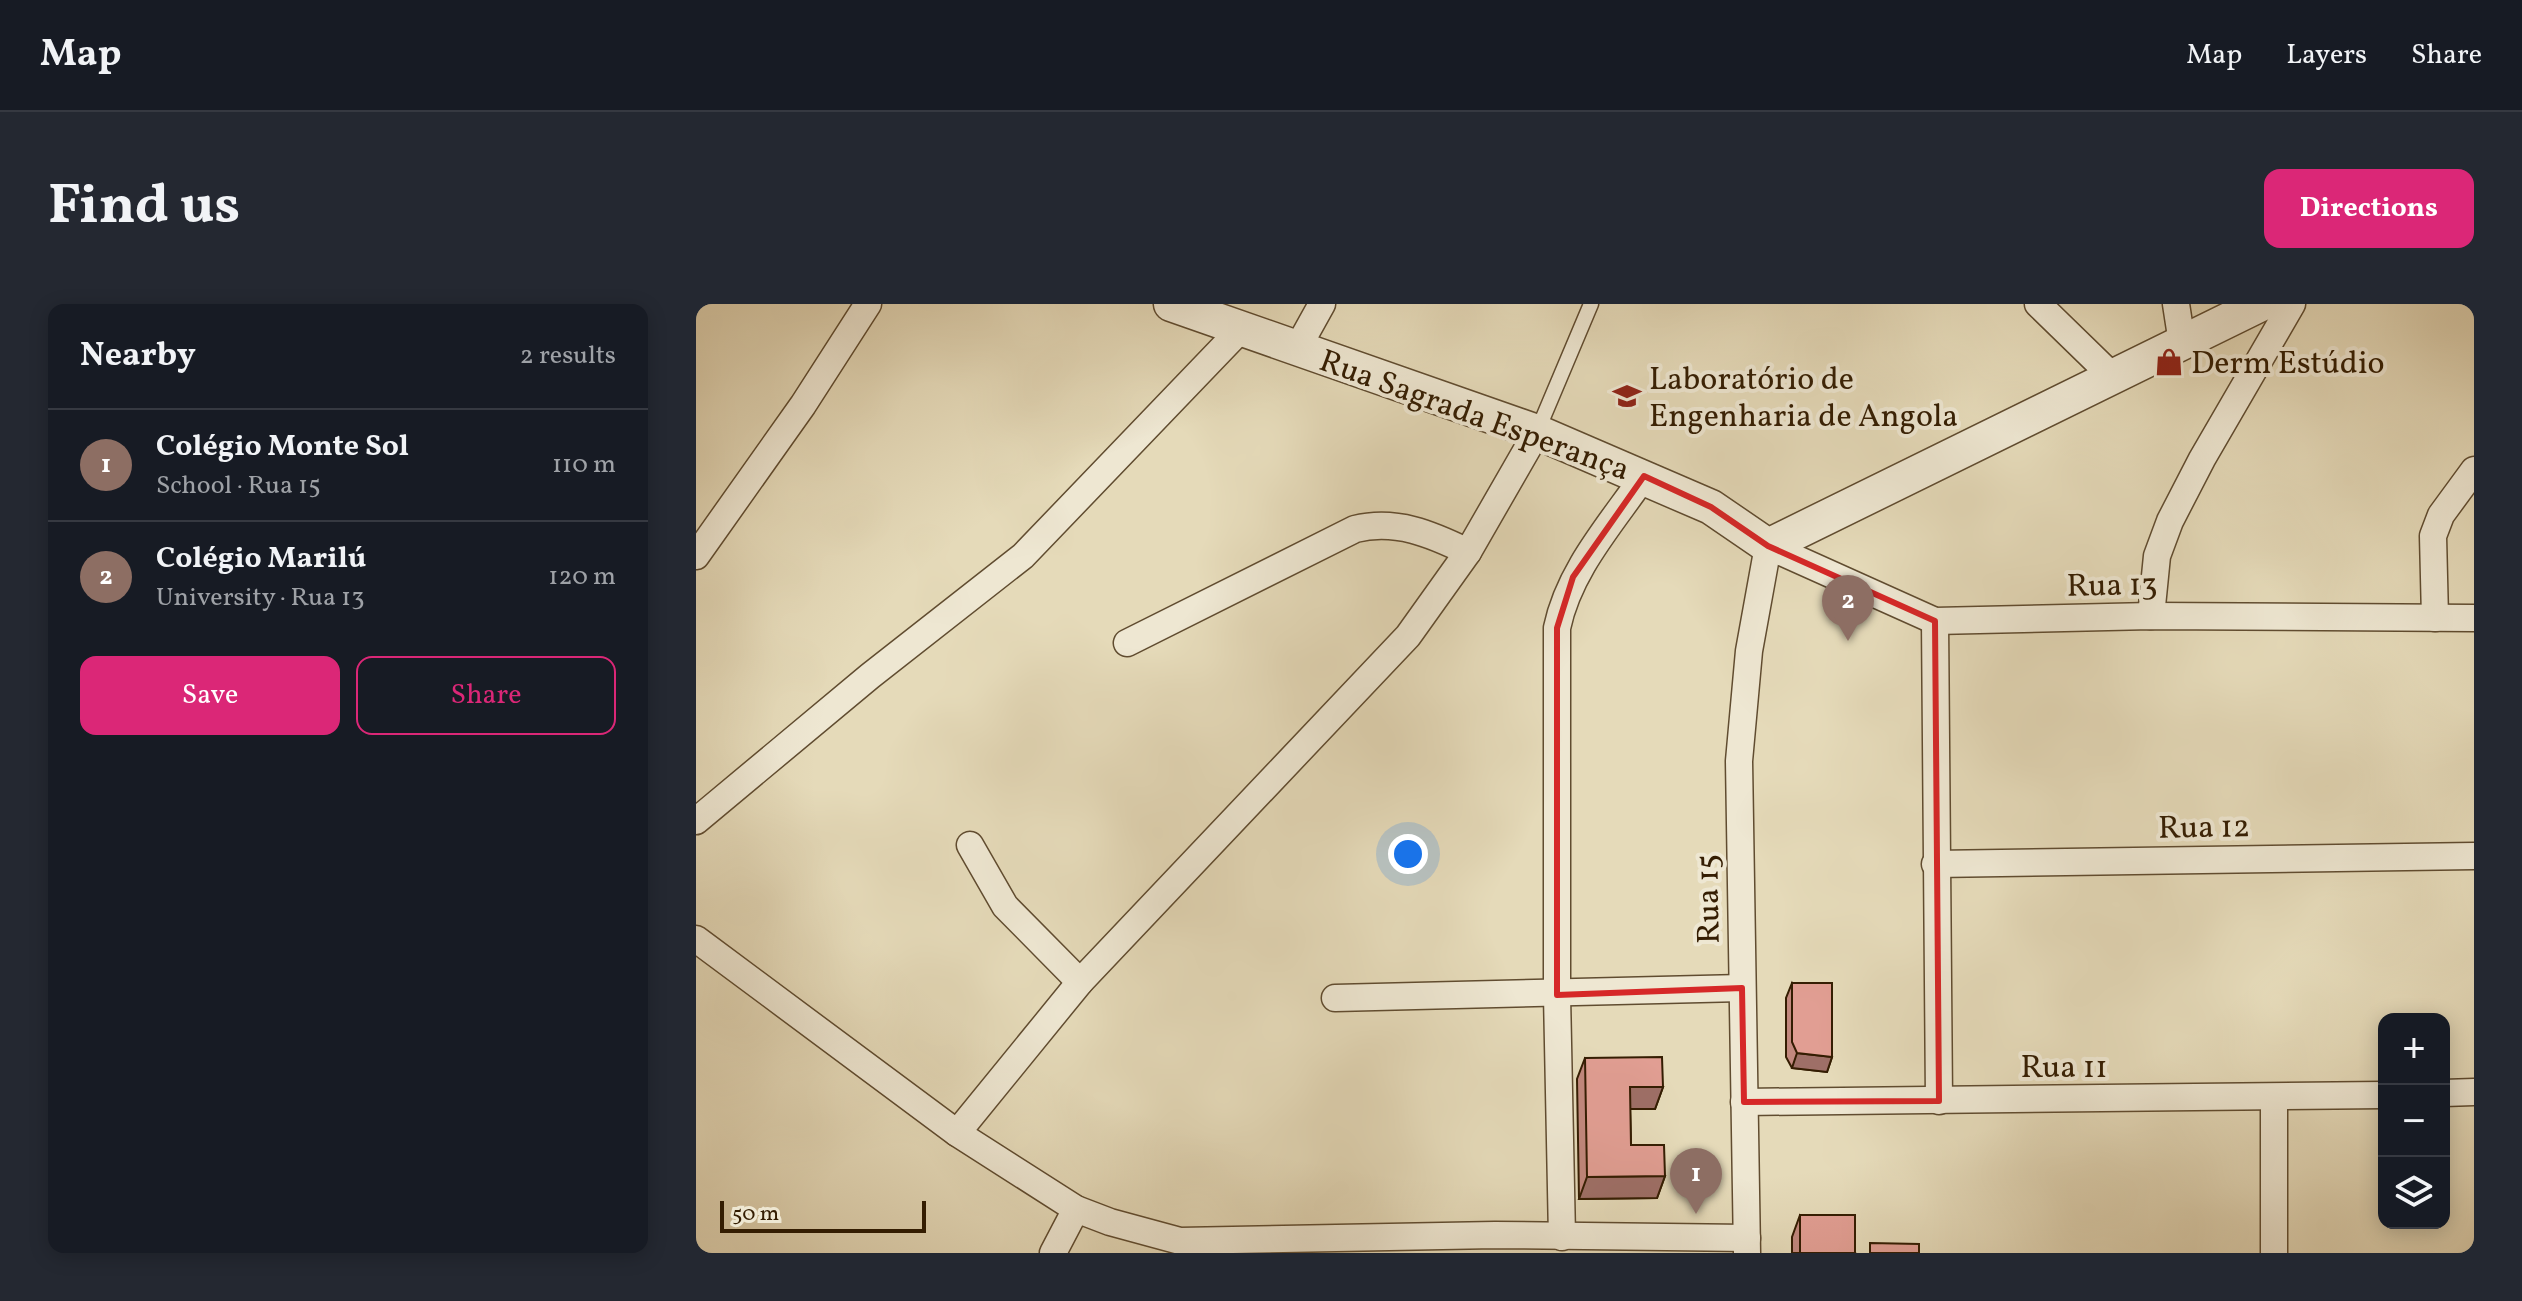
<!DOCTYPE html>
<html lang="en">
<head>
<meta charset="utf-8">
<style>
	body { margin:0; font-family:Vollkorn,serif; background:#242831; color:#f1f3f6 }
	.controls { position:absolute; right:24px; bottom:24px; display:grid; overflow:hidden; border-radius:16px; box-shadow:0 4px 20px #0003 }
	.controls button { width:72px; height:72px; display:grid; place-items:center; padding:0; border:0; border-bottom:2px solid #363941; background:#171b24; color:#f1f3f6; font:40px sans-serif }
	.scale { position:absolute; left:24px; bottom:20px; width:206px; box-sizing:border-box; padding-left:8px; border:4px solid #341d02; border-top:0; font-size:22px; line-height:28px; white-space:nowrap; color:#341d02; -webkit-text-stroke:6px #eee7d2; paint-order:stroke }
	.you { position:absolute; left:712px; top:550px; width:28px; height:28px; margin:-20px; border:6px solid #fff; border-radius:50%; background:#1a73e8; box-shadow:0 0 0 12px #1a73e833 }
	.badge { display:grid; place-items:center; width:52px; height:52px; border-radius:50%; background:#db2777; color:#fff; font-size:26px; font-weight:700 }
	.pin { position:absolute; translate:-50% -66px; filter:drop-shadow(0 2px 4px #0008) }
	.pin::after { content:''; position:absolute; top:42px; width:28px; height:24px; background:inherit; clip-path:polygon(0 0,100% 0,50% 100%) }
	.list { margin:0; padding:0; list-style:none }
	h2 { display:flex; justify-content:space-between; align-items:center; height:104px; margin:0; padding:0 32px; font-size:34px }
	h2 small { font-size:26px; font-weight:400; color:#9ea1a6 }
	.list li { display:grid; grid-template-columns:52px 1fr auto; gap:24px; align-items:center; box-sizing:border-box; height:112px; padding:0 32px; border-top:2px solid #363941 }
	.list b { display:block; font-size:30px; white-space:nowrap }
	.list p { margin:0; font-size:26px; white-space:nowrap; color:#9ea1a6 }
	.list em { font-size:26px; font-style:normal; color:#9ea1a6 }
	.actions { display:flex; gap:16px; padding:24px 32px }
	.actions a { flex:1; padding:18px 0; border:2px solid #db2777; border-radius:16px; text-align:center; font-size:28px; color:#db2777 }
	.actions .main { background:#db2777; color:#fff }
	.icon { flex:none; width:44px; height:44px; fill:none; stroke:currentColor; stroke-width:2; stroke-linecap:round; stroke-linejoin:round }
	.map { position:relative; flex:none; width:1778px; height:949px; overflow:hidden; border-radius:16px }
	header { display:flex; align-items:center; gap:48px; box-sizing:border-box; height:112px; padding:0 40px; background:#171b24; border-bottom:2px solid #363941 }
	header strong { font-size:38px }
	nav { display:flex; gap:44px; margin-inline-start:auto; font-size:28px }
	.intro { display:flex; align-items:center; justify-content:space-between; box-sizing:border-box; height:192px; padding:0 48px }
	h1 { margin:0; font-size:56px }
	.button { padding:20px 36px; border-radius:16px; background:#db2777; color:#fff; font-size:28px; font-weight:700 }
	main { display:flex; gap:48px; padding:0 48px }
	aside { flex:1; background:#171b24; border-radius:16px; box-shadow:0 4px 20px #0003 }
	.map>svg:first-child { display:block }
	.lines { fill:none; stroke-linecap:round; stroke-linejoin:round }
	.service-casing { stroke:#604c30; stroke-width:17 }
	.minor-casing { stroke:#604c30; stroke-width:29 }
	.tertiary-casing { stroke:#604c30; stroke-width:37 }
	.service { stroke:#eee7d2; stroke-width:14 }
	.minor { stroke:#eee7d2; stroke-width:26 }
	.tertiary { stroke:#eee7d2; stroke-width:34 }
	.wall { fill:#c2887e; stroke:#341d02; stroke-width:2 }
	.shaded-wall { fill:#9e6f67; stroke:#341d02; stroke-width:2 }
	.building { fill:#e19e93; stroke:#341d02; stroke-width:2 }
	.marked { fill:none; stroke:#d62828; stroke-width:6; stroke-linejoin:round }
	.labels { text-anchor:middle; stroke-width:8; stroke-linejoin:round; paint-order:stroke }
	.poi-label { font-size:32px; fill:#341d02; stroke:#eee7d2; text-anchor:start }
	.street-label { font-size:32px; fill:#341d02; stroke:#eee7d2 }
</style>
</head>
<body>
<header>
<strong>Map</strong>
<nav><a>Map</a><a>Layers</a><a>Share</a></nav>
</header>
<div class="intro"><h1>Find us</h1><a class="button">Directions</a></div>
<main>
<aside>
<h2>Nearby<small>2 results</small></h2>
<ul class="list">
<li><span class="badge" style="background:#8d6e63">1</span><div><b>Colégio Monte Sol</b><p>School · Rua 15</p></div><em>110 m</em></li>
<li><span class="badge" style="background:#8d6e63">2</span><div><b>Colégio Marilú</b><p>University · Rua 13</p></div><em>120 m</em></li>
</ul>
<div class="actions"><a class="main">Save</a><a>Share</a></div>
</aside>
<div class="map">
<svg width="1778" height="949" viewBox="0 0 1778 949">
	<rect width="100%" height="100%" fill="#e5dab9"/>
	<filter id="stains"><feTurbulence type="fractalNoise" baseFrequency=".0025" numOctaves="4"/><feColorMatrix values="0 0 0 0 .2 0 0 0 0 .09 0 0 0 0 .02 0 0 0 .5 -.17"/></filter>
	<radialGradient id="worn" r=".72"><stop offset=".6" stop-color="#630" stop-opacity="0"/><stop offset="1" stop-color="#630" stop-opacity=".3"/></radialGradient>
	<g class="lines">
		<defs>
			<polyline id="service" points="841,128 895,0"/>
			<g id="minor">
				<polyline points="1342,0 1416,72"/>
				<polyline points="1480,0 1486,39"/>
				<polyline points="601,45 626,0"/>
				<polyline points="0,252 107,101 172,0"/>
				<polyline points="1455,312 1461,252 1474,217 1506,155 1596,0"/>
				<polyline points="1739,314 1737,232 1745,211 1778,166"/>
				<polyline points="1239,317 1243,797"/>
				<path d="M431 339 659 225C700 215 735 230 772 248"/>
				<polyline points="0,517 174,372 327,252 544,26"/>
				<polyline points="274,541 309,602 384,678"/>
				<polyline points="1239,560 1778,552"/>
				<polyline points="0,635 261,829 380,905 414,918 484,937 799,931 1051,934"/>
				<polyline points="639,694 1046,684"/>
				<polyline points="1748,789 1778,788"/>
				<polyline points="1578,795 1578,949"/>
				<polyline points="1048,798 1688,791"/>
				<polyline points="261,829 384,678 712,332 772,248 841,128"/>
				<path d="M866 933 861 691V324C873 266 915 220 948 172"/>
				<polyline points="357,949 380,905"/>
				<polyline points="1051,949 1043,457 1053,347 1072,242 1239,317 1455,312 1778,314"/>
			</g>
			<polyline id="tertiary" points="475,0 841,128 1015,203 1072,242 1565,0"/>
		</defs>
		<!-- service casing -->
		<use href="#service" class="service-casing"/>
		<!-- minor casing -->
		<use href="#minor" class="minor-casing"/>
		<!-- tertiary casing -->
		<use href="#tertiary" class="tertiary-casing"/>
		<!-- service -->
		<use href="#service" class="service"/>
		<!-- minor -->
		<use href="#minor" class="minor"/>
		<!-- tertiary -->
		<use href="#tertiary" class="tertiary"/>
	</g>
	<!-- wall -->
	<g class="wall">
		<polygon points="1096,679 1136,753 1131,768 1096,764 1090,753 1090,694"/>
		<polygon points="889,754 967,783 959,805 934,805 935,841 969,872 961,894 883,895 881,775"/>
		<polygon points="1104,911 1159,949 1096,949 1096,933"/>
	</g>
	<!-- shaded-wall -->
	<g class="shaded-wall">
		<polygon points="1101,749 1136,753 1131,768 1096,764"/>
		<polygon points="934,783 967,783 959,805 926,805"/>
		<polygon points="969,872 961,894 883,895 891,873"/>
	</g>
	<!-- building -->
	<g class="building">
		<polygon points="1096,679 1136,679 1136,753 1101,749 1096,738"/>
		<polygon points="966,753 967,783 934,783 935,841 968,841 969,872 891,873 889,754"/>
		<rect x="1104" y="911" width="55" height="38"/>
		<polygon points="1174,939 1223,940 1223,949 1174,949"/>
	</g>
	<!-- marked area -->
	<path class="marked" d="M948 172 1015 203 1072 242 1239 317 1243 797 1048 798 1046 684 861 691V324L877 273Z"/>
	<!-- icons -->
	<defs>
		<symbol id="shop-bare" viewBox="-9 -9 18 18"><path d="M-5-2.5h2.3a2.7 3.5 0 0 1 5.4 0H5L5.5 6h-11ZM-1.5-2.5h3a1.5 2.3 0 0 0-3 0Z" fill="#8f2418" stroke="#eee7d2" stroke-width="2.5" paint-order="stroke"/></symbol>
		<symbol id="university-bare" viewBox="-9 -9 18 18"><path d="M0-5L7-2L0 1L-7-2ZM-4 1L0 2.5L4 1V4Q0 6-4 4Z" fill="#8f2418" stroke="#eee7d2" stroke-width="2.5" paint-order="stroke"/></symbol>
	</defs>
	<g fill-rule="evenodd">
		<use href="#shop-bare" x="1453" y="38" width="40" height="40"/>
		<use href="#university-bare" x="911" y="72" width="40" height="40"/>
	</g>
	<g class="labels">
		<!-- poi labels -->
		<g class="poi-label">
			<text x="1495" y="69">Derm Estúdio</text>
			<text x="953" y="85">Laboratório de<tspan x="953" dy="37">Engenharia de Angola</tspan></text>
		</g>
		<!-- street labels -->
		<g class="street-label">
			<text transform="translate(779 110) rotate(20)" y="11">Rua Sagrada Esperança</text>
			<text transform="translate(1416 280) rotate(-1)" y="11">Rua 13</text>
			<text transform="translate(1508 522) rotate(-1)" y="11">Rua 12</text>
			<text transform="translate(1011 595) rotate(-91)" y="11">Rua 15</text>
			<text x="1368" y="773">Rua 11</text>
		</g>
	</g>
	<rect width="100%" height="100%" filter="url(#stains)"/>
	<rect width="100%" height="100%" fill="url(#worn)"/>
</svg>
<div class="controls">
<button>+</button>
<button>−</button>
<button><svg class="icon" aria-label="layers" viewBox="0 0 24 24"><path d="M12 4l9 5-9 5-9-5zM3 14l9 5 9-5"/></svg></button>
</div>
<div class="scale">50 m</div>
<div class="you"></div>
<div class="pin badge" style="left:1000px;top:910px;background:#8d6e63">1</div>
<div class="pin badge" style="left:1152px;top:337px;background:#8d6e63">2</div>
</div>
</main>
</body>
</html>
